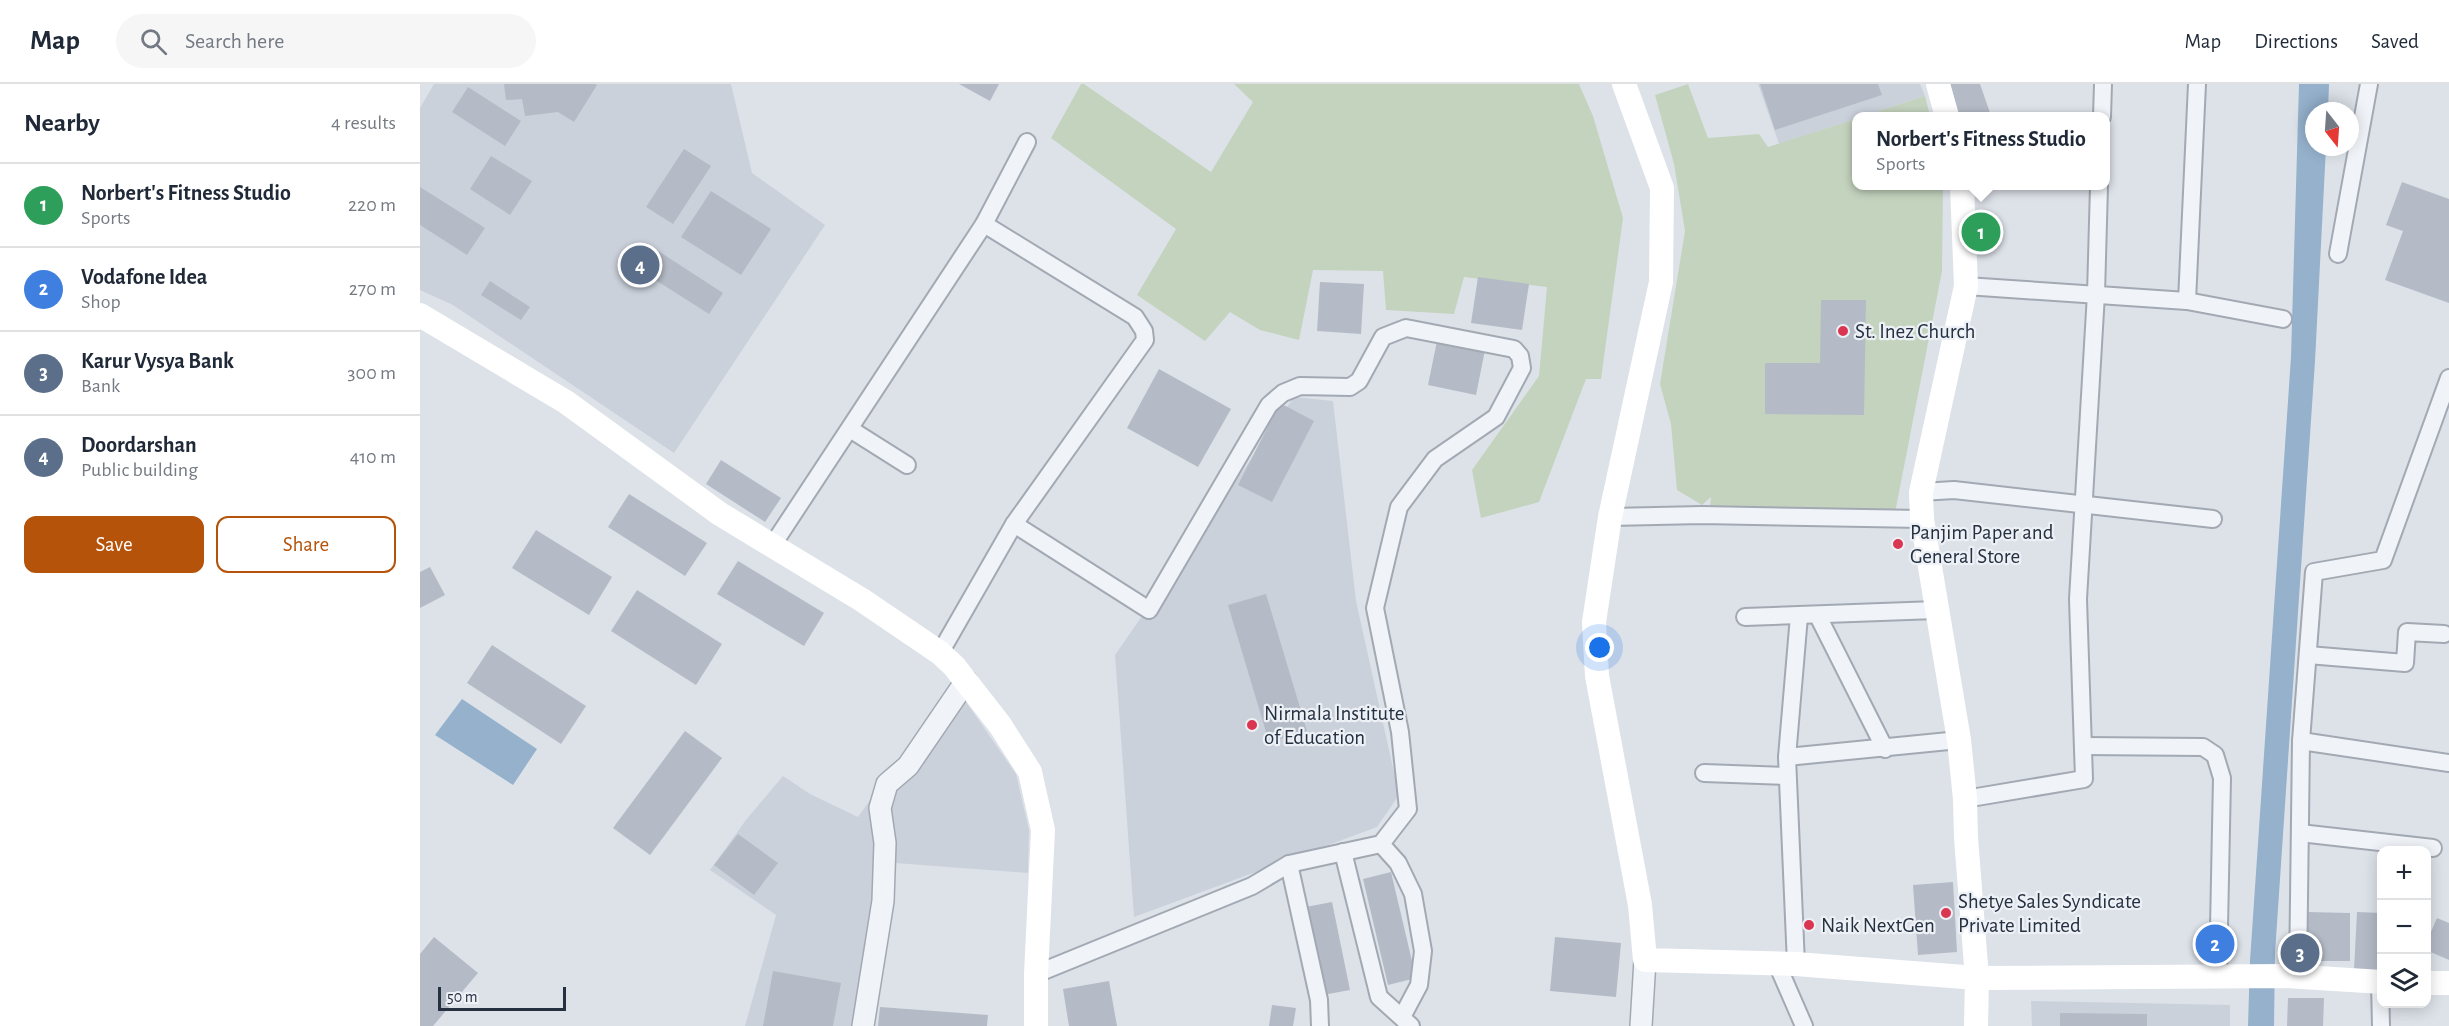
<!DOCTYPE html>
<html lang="en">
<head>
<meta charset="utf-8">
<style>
	body { margin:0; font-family:"Alegreya Sans",sans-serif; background:#f6f6f7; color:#1f2937 }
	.controls { position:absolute; right:18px; bottom:18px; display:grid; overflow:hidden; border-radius:12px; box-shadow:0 3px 15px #0003 }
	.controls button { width:54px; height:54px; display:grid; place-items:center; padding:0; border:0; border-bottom:2px solid #e0e1e3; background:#fff; color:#1f2937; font:30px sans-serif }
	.compass { position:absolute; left:1885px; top:18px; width:54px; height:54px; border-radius:50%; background:#fff; box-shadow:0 3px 15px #0003; rotate:163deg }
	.scale { position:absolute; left:18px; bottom:15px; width:128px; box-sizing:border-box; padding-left:6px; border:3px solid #253041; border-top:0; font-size:16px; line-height:21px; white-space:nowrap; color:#253041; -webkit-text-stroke:4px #edf1f6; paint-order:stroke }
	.you { position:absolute; left:1180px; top:564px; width:21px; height:21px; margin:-15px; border:4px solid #fff; border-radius:50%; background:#1a73e8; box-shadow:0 0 0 9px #1a73e833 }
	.badge { display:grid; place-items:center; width:39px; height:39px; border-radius:50%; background:#b45309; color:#fff; font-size:20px; font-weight:700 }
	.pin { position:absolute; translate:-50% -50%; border:3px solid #fff; box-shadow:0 2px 6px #0006 }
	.popup { position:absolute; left:1432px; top:28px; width:258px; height:78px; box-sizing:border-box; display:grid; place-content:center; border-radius:12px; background:#fff; filter:drop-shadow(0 2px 4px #0005); font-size:20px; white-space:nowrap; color:#747a83 }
	.popup b { font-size:22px; color:#1f2937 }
	.popup::after { content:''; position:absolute; left:50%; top:100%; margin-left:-12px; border:12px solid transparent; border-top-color:#fff }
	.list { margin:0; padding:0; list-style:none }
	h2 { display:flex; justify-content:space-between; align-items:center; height:78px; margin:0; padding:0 24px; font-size:26px }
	h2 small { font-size:20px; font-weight:400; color:#747a83 }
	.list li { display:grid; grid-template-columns:39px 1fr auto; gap:18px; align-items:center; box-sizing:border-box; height:84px; padding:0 24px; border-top:2px solid #e0e1e3 }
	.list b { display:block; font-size:22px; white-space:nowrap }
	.list p { margin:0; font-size:20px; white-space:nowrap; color:#747a83 }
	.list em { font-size:20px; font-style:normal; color:#747a83 }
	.actions { display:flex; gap:12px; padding:18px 24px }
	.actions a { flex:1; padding:14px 0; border:2px solid #b45309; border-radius:12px; text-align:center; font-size:21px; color:#b45309 }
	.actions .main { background:#b45309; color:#fff }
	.icon { flex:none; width:33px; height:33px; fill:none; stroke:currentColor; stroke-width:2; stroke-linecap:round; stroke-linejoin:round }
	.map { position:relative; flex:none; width:2029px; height:942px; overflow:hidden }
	header { display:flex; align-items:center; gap:36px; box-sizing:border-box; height:84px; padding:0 30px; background:#fff; border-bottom:2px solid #e0e1e3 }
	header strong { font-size:28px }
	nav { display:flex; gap:33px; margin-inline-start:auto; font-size:21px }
	.search { width:420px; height:54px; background:#f6f6f7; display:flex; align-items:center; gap:15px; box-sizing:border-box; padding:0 21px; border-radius:33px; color:#747a83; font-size:22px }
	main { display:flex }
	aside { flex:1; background:#fff }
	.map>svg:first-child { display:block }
	.built { fill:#cbd1db }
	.green { fill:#c4d3be }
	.water { fill:#95b1cc }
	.building { fill:#b4bbc6 }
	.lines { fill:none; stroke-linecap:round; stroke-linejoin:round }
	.minor-casing { stroke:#a2a9b3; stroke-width:20 }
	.tertiary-casing { stroke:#a2a9b3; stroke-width:24 }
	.minor { stroke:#f0f3f7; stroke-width:16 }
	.tertiary { stroke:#f0f3f7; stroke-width:21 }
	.secondary { stroke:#fff; stroke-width:24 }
	.poi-dot { fill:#da3651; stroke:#edf1f6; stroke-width:2 }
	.labels { text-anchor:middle; stroke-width:4.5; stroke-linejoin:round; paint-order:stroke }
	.poi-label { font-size:21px; fill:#253041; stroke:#edf1f6; text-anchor:start }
</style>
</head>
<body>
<header>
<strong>Map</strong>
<div class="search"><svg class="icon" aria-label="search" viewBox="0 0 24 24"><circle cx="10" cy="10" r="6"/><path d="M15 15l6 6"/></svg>Search here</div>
<nav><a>Map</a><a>Directions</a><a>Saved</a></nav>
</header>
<main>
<aside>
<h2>Nearby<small>4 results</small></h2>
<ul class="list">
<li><span class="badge" style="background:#2e9e5b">1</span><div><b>Norbert's Fitness Studio</b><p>Sports</p></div><em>220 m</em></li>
<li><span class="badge" style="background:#3f7fe0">2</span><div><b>Vodafone Idea</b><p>Shop</p></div><em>270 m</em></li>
<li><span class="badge" style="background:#5c6f8a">3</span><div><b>Karur Vysya Bank</b><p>Bank</p></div><em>300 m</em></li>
<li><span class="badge" style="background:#5c6f8a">4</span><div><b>Doordarshan</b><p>Public building</p></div><em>410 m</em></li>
</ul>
<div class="actions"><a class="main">Save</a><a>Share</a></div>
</aside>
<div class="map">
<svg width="2029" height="942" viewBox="0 0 2029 942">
	<rect width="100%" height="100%" fill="#dde2e9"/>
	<!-- built -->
	<g class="built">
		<polygon points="14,0 311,0 332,89 405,141 254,369 33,221 0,206 0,24"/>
		<polygon points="1338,0 1500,0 1505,12 1443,32 1436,33 1436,35 1359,60"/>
		<polygon points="874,313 913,317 936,517 979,711 957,743 714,833 695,571"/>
		<polygon points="530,603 544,615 596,690 609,746 608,789 462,778 436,942 325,942 356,831 290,786 326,736 363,692 390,710 438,733"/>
		<polygon points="1611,917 1810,921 1810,942 1612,942"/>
	</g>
	<!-- green -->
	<g class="green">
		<polygon points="661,0 664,0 791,88 833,18 814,0 1159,0 1173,32 1203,134 1181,295 1166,295 1119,418 1061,434 1052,386 1119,292 1127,203 1044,193 1034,230 966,226 963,187 893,186 879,256 840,246 810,228 785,257 717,211 756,145 631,54"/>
		<polygon points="1268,0 1288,54 1339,50 1348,63 1436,35 1436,102 1523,102 1522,187 1475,429 1290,423 1291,413 1282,421 1257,406 1251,340 1240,300 1265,147 1254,80 1235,11"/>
		<polygon points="1505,12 1510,32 1443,32"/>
	</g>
	<!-- water -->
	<g class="water">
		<polygon points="1879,0 1909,0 1908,27 1894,27 1894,63 1906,63 1895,277 1855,869 1854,942 1828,942 1830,877 1871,273"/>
		<polygon points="42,615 117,665 93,701 15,651"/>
	</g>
	<!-- building -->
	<g class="building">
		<polygon points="84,0 175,0 177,1 154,38 138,28 105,32 102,15 86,16"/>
		<polygon points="539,0 579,0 570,17"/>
		<polygon points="1340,0 1458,0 1462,11 1355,46"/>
		<polygon points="1530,0 1560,0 1570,29 1558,33 1540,33"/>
		<polygon points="48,3 101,37 85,62 32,28"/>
		<polygon points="264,65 291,82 253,140 226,123"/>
		<polygon points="71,72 112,97 90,131 50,105"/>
		<polygon points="1982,98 2029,115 2029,219 1965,196 1983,147 1966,141"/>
		<polygon points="0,103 65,144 47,171 0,141"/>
		<polygon points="291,107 351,145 321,191 261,153"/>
		<polygon points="226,159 303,209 289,230 212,181"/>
		<polygon points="1058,193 1109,200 1102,246 1051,239"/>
		<polygon points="70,197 110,223 101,236 61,211"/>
		<polygon points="900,198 944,200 941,250 897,247"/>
		<polygon points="1401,216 1446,216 1444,331 1345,330 1345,279 1400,279"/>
		<polygon points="1017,257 1065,266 1056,311 1008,301"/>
		<polygon points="739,285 811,325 778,383 707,344"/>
		<polygon points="860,319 894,337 852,418 818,401"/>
		<polygon points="301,376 361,414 345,438 286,400"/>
		<polygon points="209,410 287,459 265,492 188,443"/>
		<polygon points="116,446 192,493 169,531 92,484"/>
		<polygon points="318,477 404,529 384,562 297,510"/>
		<polygon points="10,483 25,511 0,524 0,488"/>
		<polygon points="217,506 302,560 276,601 191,547"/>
		<polygon points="846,510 887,647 849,658 808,521"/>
		<polygon points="72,561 166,622 141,660 47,599"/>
		<polygon points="265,647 302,674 230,771 193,744"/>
		<polygon points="318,750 358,779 334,811 294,781"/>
		<polygon points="971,788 996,894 968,901 943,795"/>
		<polygon points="1533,798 1537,868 1498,871 1493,801"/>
		<polygon points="912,818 930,906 903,911 886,823"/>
		<polygon points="1887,828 1930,829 1930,877 1887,877"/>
		<polygon points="1937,828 1962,829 1962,888 1934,886"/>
		<polygon points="2017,834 2029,839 2029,876 2006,866 2006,859"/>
		<polygon points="14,853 58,889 13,942 0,942 0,870"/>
		<polygon points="1135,853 1201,859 1196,913 1130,907"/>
		<polygon points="353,887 421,899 413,942 343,942"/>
		<polygon points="689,897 697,942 649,942 643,905"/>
		<polygon points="1868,914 1904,914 1903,942 1867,942"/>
		<polygon points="852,921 876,924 873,942 849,942"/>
		<polygon points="460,923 568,931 567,942 458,942"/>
		<polygon points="1640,929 1727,930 1727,942 1640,942"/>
	</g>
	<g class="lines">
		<defs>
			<g id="minor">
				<polyline points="1682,33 1683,0"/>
				<polyline points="1918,170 1949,0"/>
				<polyline points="1546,202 1767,217 1863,235"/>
				<polyline points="1767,217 1777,0"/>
				<polyline points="430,345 487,381"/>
				<polyline points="1501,408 1534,406 1793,435"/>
				<polyline points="1190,433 1282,431 1502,435"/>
				<polyline points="594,440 729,526 849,321 863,309 880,302 930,303 939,297 963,253 986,244 1094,265 1100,272 1102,284 1076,333 1015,375 979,423 955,524 980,648 988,725 961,760 869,780 832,802 616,890"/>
				<polyline points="352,462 564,140 607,58"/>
				<polyline points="1398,532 1465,665"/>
				<polyline points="1325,533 1516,526"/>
				<polyline points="520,569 594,440 725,256 724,247 715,233 564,140"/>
				<polyline points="1888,571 1985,579 1987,548 2024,550"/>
				<polyline points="1881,657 2029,679"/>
				<polyline points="1663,662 1783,663 1795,671 1802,694 1798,893"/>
				<polyline points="1367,673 1379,532"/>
				<polyline points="1284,689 1367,692"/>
				<polyline points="1545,715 1664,695 1658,515 1676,210 1679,102"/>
				<polyline points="1880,749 2013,764"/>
				<polyline points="961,760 978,779 993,810 1003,867 999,901 982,933"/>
				<polyline points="923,768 959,913 991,942"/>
				<polyline points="869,780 899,916 900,942"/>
				<polyline points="1357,880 1384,942"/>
				<polyline points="1376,880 1367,673 1539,656"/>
				<polyline points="1878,893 1881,657 1894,488 1963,476 2029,294"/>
				<polyline points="1960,898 1961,942"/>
			</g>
			<g id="tertiary">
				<polyline points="443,942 463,817 465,759 460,724 467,700 488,682 546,597"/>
				<polyline points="1221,942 1225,876"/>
			</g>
		</defs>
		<!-- minor casing -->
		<use href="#minor" class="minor-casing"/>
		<!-- tertiary casing -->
		<use href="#tertiary" class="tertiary-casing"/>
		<!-- minor -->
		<use href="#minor" class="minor"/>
		<!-- tertiary -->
		<use href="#tertiary" class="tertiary"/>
		<!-- secondary -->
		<g class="secondary">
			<polyline points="1204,0 1242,104 1241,198 1190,433 1174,538 1177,592 1220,821 1225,876 1376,880 1557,894 1866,892 1962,898"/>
			<polyline points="1518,0 1527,33"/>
			<polyline points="1542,102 1546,202 1501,408 1502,435 1539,656 1545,715 1546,754 1557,894 1556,942"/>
			<polyline points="0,231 146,318 300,430 442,516 520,569 534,582 580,641 610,688 623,746 616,890 616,942"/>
			<polyline points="2006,899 2029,899"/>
		</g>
	</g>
	<!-- markers -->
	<g class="poi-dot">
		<circle cx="1423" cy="247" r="6"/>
		<circle cx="1478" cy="460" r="6"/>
		<circle cx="832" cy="641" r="6"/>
		<circle cx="1526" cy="829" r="6"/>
		<circle cx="1389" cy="841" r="6"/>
	</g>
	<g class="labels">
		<!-- poi labels -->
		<g class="poi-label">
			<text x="1435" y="254">St. Inez Church</text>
			<text x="1490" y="455">Panjim Paper and<tspan x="1490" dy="24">General Store</tspan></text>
			<text x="844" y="636">Nirmala Institute<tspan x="844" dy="24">of Education</tspan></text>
			<text x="1538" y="824">Shetye Sales Syndicate<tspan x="1538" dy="24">Private Limited</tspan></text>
			<text x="1401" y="848">Naik NextGen</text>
		</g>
	</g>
</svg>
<div class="controls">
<button>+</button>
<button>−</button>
<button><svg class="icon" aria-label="layers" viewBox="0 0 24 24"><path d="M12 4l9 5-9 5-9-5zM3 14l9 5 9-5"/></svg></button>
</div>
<svg class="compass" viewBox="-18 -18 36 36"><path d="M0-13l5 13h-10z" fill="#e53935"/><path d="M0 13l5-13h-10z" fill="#747a83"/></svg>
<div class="scale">50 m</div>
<div class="you"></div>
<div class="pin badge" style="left:1561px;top:148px;background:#2e9e5b">1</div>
<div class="popup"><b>Norbert's Fitness Studio</b>Sports</div>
<div class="pin badge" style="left:1795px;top:860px;background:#3f7fe0">2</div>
<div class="pin badge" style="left:1880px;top:869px;background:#5c6f8a">3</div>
<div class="pin badge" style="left:220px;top:181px;background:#5c6f8a">4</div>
</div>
</main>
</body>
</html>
